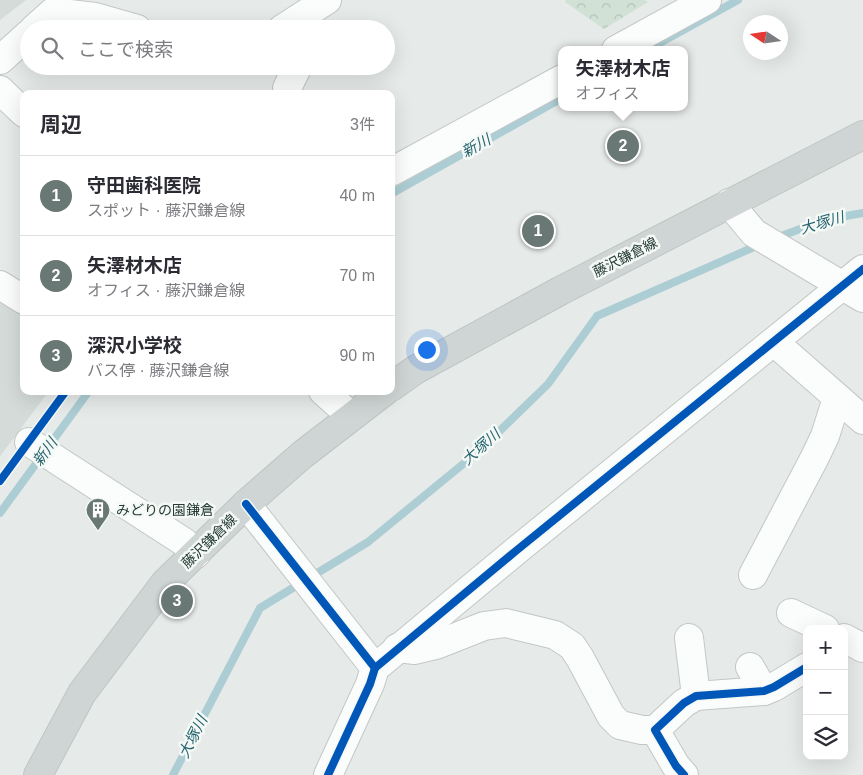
<!DOCTYPE html>
<html lang="ja">
<head>
<meta charset="utf-8">
<style>
	body { margin:0; font-family:Arial,"Noto Sans JP",sans-serif; background:#f2f2f3; color:#2b2b33 }
	.controls { position:absolute; right:15px; bottom:15px; display:grid; overflow:hidden; border-radius:10px; box-shadow:0 5px 20px #0002 }
	.controls button { width:45px; height:45px; display:grid; place-items:center; padding:0; border:0; border-bottom:1px solid #e1e1e2; background:#fff; color:#2b2b33; font:25px sans-serif }
	.compass { position:absolute; left:743px; top:15px; width:45px; height:45px; border-radius:50%; background:#fff; box-shadow:0 5px 20px #0002; rotate:282deg }
	.you { position:absolute; left:426px; top:349px; width:18px; height:18px; margin:-12px; border:4px solid #fff; border-radius:50%; background:#1a73e8; box-shadow:0 0 0 8px #1a73e833 }
	.badge { display:grid; place-items:center; width:32px; height:32px; border-radius:50%; background:#697874; color:#fff; font-size:16px; font-weight:700 }
	.pin { position:absolute; translate:-50% -50%; border:2px solid #fff; box-shadow:0 1px 5px #0006 }
	.popup { position:absolute; left:558px; top:46px; width:130px; height:65px; box-sizing:border-box; display:grid; place-content:center; border-radius:10px; background:#fff; filter:drop-shadow(0 1px 4px #0005); font-size:16px; white-space:nowrap; color:#7c7c81 }
	.popup b { font-size:19px; color:#2b2b33 }
	.popup::after { content:''; position:absolute; left:50%; top:100%; margin-left:-10px; border:10px solid transparent; border-top-color:#fff }
	.list { margin:0; padding:0; list-style:none }
	h2 { display:flex; justify-content:space-between; align-items:center; height:65px; margin:0; padding:0 20px; font-size:21px }
	h2 small { font-size:16px; font-weight:400; color:#7c7c81 }
	.list li { display:grid; grid-template-columns:32px 1fr auto; gap:15px; align-items:center; box-sizing:border-box; height:80px; padding:0 20px; border-top:1px solid #e1e1e2 }
	.list b { display:block; font-size:19px; white-space:nowrap }
	.list p { margin:0; font-size:16px; white-space:nowrap; color:#7c7c81 }
	.list em { font-size:16px; font-style:normal; color:#7c7c81 }
	.icon { flex:none; width:28px; height:28px; fill:none; stroke:currentColor; stroke-width:2; stroke-linecap:round; stroke-linejoin:round }
	.map { position:relative; flex:none; width:863px; height:775px; overflow:hidden }
	.search { position:absolute; background:#fff; box-shadow:0 5px 20px #0002; left:20px; top:20px; width:375px; height:55px; display:flex; align-items:center; gap:12px; box-sizing:border-box; padding:0 18px; border-radius:28px; color:#7c7c81; font-size:19px }
	.panel { position:absolute; background:#fff; box-shadow:0 5px 20px #0002; left:20px; top:90px; width:375px; height:305px; border-radius:10px }
	.map>svg:first-child { display:block }
	.built { fill:#d4dbd8 }
	.park { fill:url(#park-crowns) }
	.lines { fill:none; stroke-linecap:round; stroke-linejoin:round }
	.stream { stroke:#accdd3; stroke-width:8 }
	.minor-casing { stroke:#c3c7c5; stroke-width:30 }
	.major-casing { stroke:#bec5c3; stroke-width:30 }
	.minor { stroke:#fbfcfc; stroke-width:28 }
	.major { stroke:#cfd5d4; stroke-width:28 }
	.cycleway-casing { stroke:#f4f9f6; stroke-width:11 }
	.cycleway { stroke:#0057b8; stroke-width:8 }
	.labels { text-anchor:middle; stroke-width:5; stroke-linejoin:round; paint-order:stroke }
	.street-label { font-size:14px; fill:#263b36; stroke:#f4f9f6 }
	.poi-label { font-size:14px; fill:#263b36; stroke:#f4f9f6; text-anchor:start }
	.water-label { font-size:15px; font-style:italic; fill:#266470; stroke:#f4f9f6 }
</style>
</head>
<body>
<div class="map">
<svg width="863" height="775" viewBox="0 0 863 775">
	<defs>
		<pattern id="park-crowns" width="20" height="18" patternUnits="userSpaceOnUse" patternTransform="scale(1.25)"><rect width="20" height="18" fill="#d1e1d6"/><path d="M2 6a3 3 0 1 1 6 0M12 15a3 3 0 1 1 6 0" fill="none" stroke="#b3c2b8"/></pattern>
	</defs>
	<rect width="100%" height="100%" fill="#e6eae8"/>
	<!-- built -->
	<g class="built">
		<polygon points="0,0 26,0 0,20"/>
		<polygon points="0,297 24,313 24,391 49,391 0,456"/>
	</g>
	<!-- park -->
	<polygon class="park" points="566,0 645,0 648,2 604,29 565,2"/>
	<g class="lines">
		<!-- stream -->
		<g class="stream">
			<polyline points="647,50 738,0"/>
			<polyline points="391,194 562,98"/>
			<polyline points="776,238 824,220 863,213"/>
			<polyline points="0,513 89,391"/>
			<polyline points="173,775 260,608 368,542 479,451 548,384 597,316 761,244"/>
		</g>
		<defs>
			<g id="minor">
				<polyline points="34,29 53,12 95,17 137,29"/>
				<polyline points="282,29 327,0"/>
				<polyline points="616,50 707,0"/>
				<polyline points="0,60 29,34"/>
				<polyline points="0,90 24,113"/>
				<polyline points="288,94 287,88 298,66"/>
				<polyline points="391,172 562,79"/>
				<polyline points="729,203 754,233 863,298"/>
				<polyline points="0,285 24,300"/>
				<polyline points="774,342 863,420"/>
				<polyline points="323,391 351,416"/>
				<polyline points="29,442 184,542 196,554"/>
				<polyline points="246,504 375,668"/>
				<polyline points="753,575 815,457 825,436 837,398"/>
				<polyline points="791,613 825,629"/>
				<polyline points="689,638 696,696"/>
				<polyline points="844,638 863,648"/>
				<polyline points="397,648 415,650 436,645 484,626 506,623 555,635 572,646 580,658 611,716 620,725 642,730 655,730"/>
				<polyline points="750,667 764,691"/>
				<polyline points="328,775 370,684 375,668 517,550 863,269"/>
				<polyline points="684,775 676,766 655,730 684,703 696,696 764,691 774,687 807,667"/>
			</g>
			<g id="major">
				<polyline points="391,387 415,370 560,291 863,135"/>
				<polyline points="38,775 82,693 165,583 246,504 302,455 385,391"/>
			</g>
		</defs>
		<!-- minor casing -->
		<use href="#minor" class="minor-casing"/>
		<!-- major casing -->
		<use href="#major" class="major-casing"/>
		<!-- minor -->
		<use href="#minor" class="minor"/>
		<!-- major -->
		<use href="#major" class="major"/>
		<defs>
			<g id="cycleway">
				<polyline points="0,481 66,391"/>
				<polyline points="246,504 375,668"/>
				<polyline points="328,775 370,684 375,668 517,550 863,269"/>
				<polyline points="684,775 676,766 655,730 684,703 696,696 764,691 774,687 807,667"/>
			</g>
		</defs>
		<!-- cycleway casing -->
		<use href="#cycleway" class="cycleway-casing"/>
		<!-- cycleway -->
		<use href="#cycleway" class="cycleway"/>
	</g>
	<!-- icons -->
	<defs>
		<symbol id="building-pin" viewBox="-11 -11 22 30"><path d="M0 17L-7.5 6A9.5 9.5 0 1 1 7.5 6Z" fill="#697874" stroke="#f4f9f6"/><path d="M-4-6H4V6H1V3H-1V6H-4ZM-2.5-4.3h1.7v1.8h-1.7ZM.8-4.3h1.7v1.8H.8ZM-2.5-1h1.7V.8h-1.7ZM.8-1h1.7V.8H.8Z" fill="#fff"/></symbol>
	</defs>
	<g fill-rule="evenodd">
		<use href="#building-pin" x="84" y="496" width="28" height="38"/>
	</g>
	<g class="labels">
		<!-- street labels -->
		<g class="street-label">
			<text transform="translate(625 257) rotate(-27)" y="5">藤沢鎌倉線</text>
			<text transform="translate(209 541) rotate(-44)" y="5">藤沢鎌倉線</text>
		</g>
		<!-- poi labels -->
		<g class="poi-label">
			<text x="116" y="515">みどりの園鎌倉</text>
		</g>
		<!-- water labels -->
		<g class="water-label">
			<text transform="translate(476 146) rotate(-29)" y="5">新川</text>
			<text transform="translate(822 223) rotate(-16)" y="5">大塚川</text>
			<text transform="translate(481 447) rotate(-42)" y="5">大塚川</text>
			<text transform="translate(45 452) rotate(-54)" y="5">新川</text>
			<text transform="translate(193 737) rotate(-63)" y="5">大塚川</text>
		</g>
	</g>
</svg>
<div class="controls">
<button>+</button>
<button>−</button>
<button><svg class="icon" aria-label="layers" viewBox="0 0 24 24"><path d="M12 4l9 5-9 5-9-5zM3 14l9 5 9-5"/></svg></button>
</div>
<svg class="compass" viewBox="-18 -18 36 36"><path d="M0-13l5 13h-10z" fill="#e53935"/><path d="M0 13l5-13h-10z" fill="#7c7c81"/></svg>
<div class="you"></div>
<div class="pin badge" style="left:538px;top:231px">1</div>
<div class="pin badge" style="left:623px;top:146px">2</div>
<div class="popup"><b>矢澤材木店</b>オフィス</div>
<div class="pin badge" style="left:177px;top:601px">3</div>
<div class="search"><svg class="icon" aria-label="search" viewBox="0 0 24 24"><circle cx="10" cy="10" r="6"/><path d="M15 15l6 6"/></svg>ここで検索</div>
<section class="panel">
<h2>周辺<small>3件</small></h2>
<ul class="list">
<li><span class="badge">1</span><div><b>守田歯科医院</b><p>スポット · 藤沢鎌倉線</p></div><em>40 m</em></li>
<li><span class="badge">2</span><div><b>矢澤材木店</b><p>オフィス · 藤沢鎌倉線</p></div><em>70 m</em></li>
<li><span class="badge">3</span><div><b>深沢小学校</b><p>バス停 · 藤沢鎌倉線</p></div><em>90 m</em></li>
</ul>
</section>
</div>
</body>
</html>
